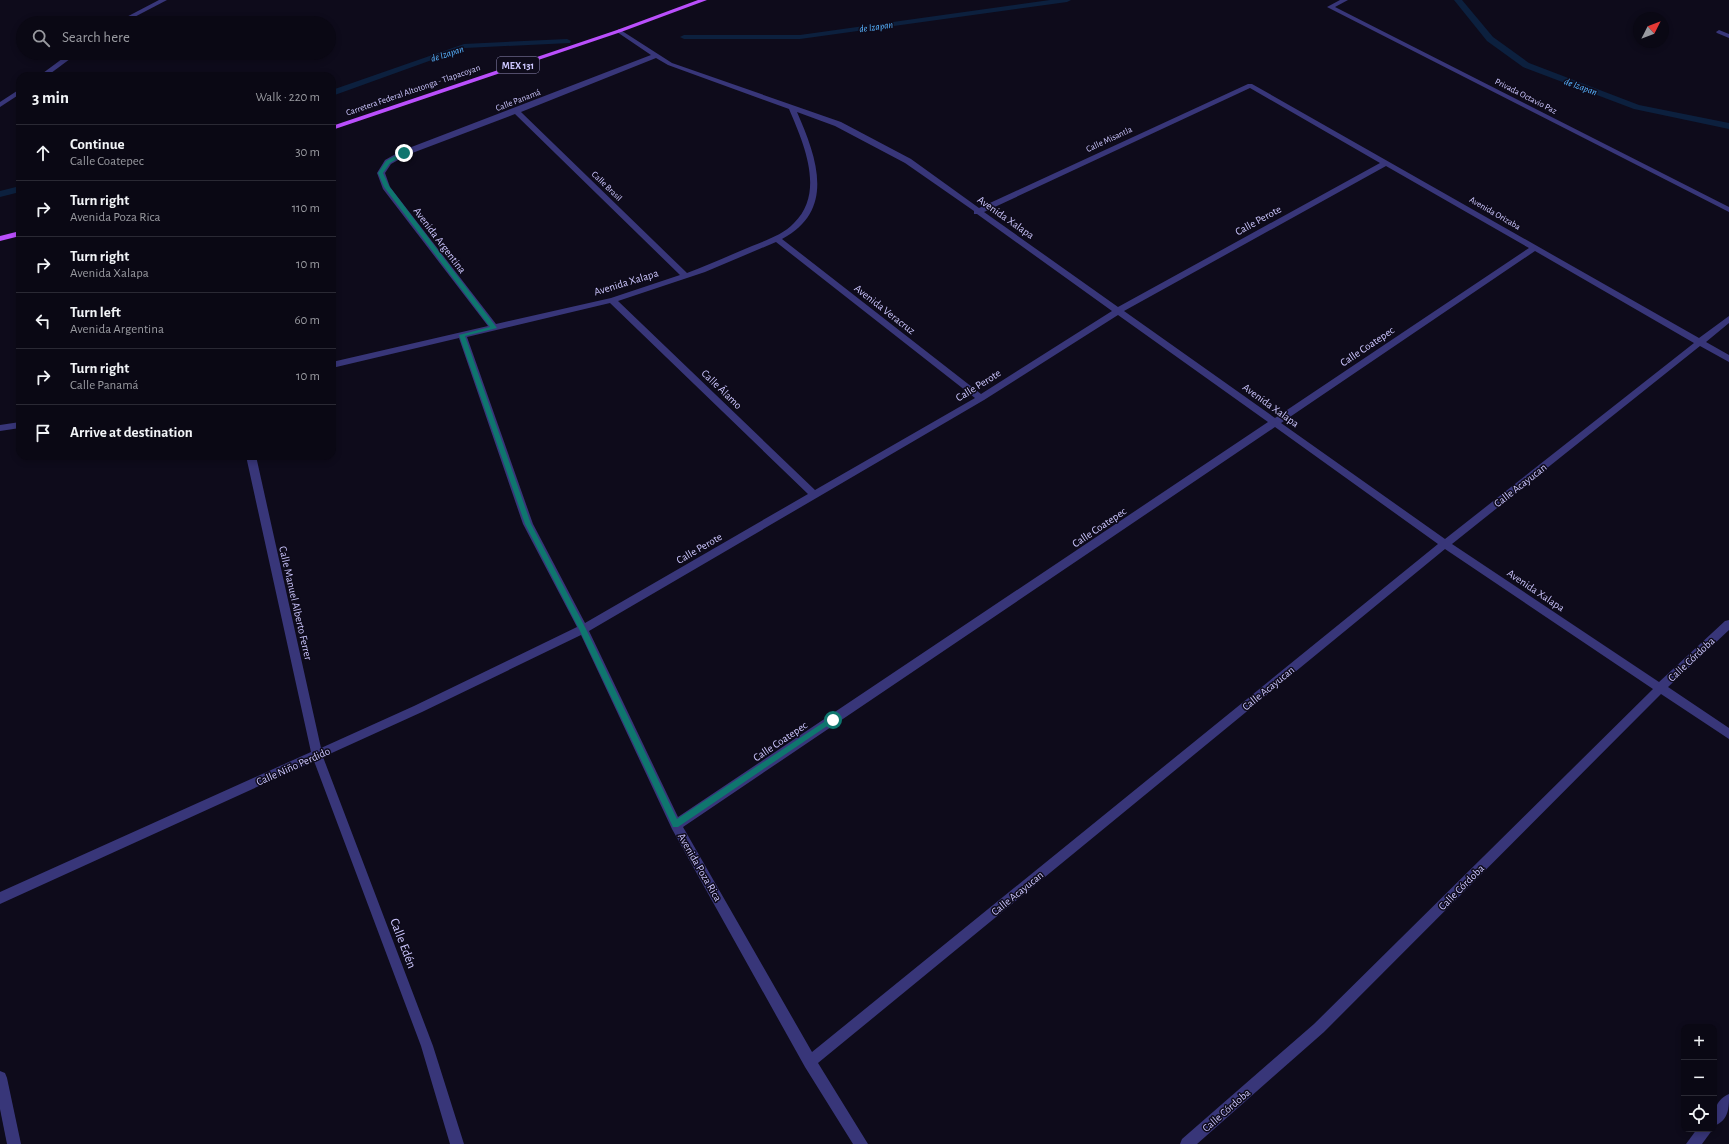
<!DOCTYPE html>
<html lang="en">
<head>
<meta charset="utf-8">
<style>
	body { margin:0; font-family:"Alegreya Sans",sans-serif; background:#181622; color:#f1f3f6 }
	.controls { position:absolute; right:12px; bottom:12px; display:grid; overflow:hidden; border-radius:8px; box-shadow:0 2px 6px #0003 }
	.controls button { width:36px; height:36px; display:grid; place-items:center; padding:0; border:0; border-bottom:1px solid #2a2934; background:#0a0814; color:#f1f3f6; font:20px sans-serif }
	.compass { position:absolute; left:1633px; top:12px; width:36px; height:36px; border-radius:50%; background:#0a0814; box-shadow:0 2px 6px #0003; rotate:48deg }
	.stop { position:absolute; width:12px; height:12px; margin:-9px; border:3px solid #0f766e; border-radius:50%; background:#fff }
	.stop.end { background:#0f766e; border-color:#fff; box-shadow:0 1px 4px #0008 }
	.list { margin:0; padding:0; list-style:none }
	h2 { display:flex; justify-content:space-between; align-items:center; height:52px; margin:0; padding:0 16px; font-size:17px }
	h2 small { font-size:13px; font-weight:400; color:#999aa0 }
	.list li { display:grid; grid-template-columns:26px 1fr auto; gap:12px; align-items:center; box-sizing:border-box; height:56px; padding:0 16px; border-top:1px solid #2a2934 }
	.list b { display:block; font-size:15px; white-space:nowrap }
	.list p { margin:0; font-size:13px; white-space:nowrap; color:#999aa0 }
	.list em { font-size:13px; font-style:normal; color:#999aa0 }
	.icon { flex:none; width:22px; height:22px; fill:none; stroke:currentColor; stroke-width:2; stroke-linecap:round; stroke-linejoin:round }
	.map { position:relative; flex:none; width:1729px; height:1144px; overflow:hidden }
	.search { position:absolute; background:#0a0814; box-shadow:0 2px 6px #0003; left:16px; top:16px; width:320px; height:44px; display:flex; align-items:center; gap:10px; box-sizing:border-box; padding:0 14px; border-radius:22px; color:#999aa0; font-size:15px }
	.panel { position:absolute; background:#0a0814; box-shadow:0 2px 6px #0003; left:16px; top:72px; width:320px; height:388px; border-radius:12px }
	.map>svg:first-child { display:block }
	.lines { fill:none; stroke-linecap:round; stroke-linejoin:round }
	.stream { fill:#0c203e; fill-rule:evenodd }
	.minor { fill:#383679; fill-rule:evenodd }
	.primary { fill:#ba4ffc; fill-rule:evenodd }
	.route { fill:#0f766e }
	.labels { text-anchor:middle; stroke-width:3; stroke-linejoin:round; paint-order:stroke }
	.far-street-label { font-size:9px; fill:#ccc6fe; stroke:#0e0b1b }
	.far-water-label { font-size:10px; font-style:italic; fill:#56b1fc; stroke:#0e0b1b }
	.shield { fill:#0e0b1b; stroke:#938eba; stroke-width:1 }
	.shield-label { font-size:10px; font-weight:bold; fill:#ccc6fe }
	.street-label { font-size:11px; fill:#ccc6fe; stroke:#0e0b1b }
	.near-street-label { font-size:13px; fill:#ccc6fe; stroke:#0e0b1b }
</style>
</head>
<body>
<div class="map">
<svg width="1729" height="1144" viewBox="0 0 1729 1144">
	<rect width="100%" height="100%" fill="#0e0b1b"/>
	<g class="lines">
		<!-- stream -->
		<g class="stream">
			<polygon points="1050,0 1071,0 1067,2 800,39 684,39 680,37 684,35 800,35"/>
			<polygon points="1454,0 1462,0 1493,37 1529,63 1639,105 1729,123 1729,129 1634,109 1523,67 1487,41"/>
			<polygon points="567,39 571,41 570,43 465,48 332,96 332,90 464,44"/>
			<polygon points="20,186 20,192 0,197 0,191"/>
		</g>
		<!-- minor -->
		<g class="minor">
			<polygon points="159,0 167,0 123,23 115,23"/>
			<polygon points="1340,0 1348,0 1335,7 1729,207 1729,212 1327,7"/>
			<path d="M619 29 672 63 841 122 911 159 979 208 1248 84H1252L1699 338 1729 316V323L1706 342 1729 355V362L1700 346 1452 544 1659 682 1725 621 1729 620V630L1668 687 1729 728V739L1661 694 1324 1032 1197 1144H1180L1182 1139 1314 1024 1653 689 1445 549 818 1063 868 1144H853L805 1067 672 829 581 635 422 712 323 757 433 1046 464 1144H450L421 1046 314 761 0 904V892L311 752 246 456H256L321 748 414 706 577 627 523 524 459 338 332 368V362L488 326 383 189 377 173 385 160 401 151 651 55 617 32 616 31ZM656 58 668 65 789 109C803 142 826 192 794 223 783 235 766 240 752 246 730 255 709 265 687 273L521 112ZM1250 88 1380 163 1118 307 984 212ZM797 112 835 126 905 163 974 211V214H977L1112 311 981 394 782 239C837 210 816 156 797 112ZM515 114 680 275 611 298 496 324 390 187 385 173 391 164 407 155ZM1386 166 1529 248 1275 418 1124 311ZM776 242 975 398 815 490 618 301 705 272ZM1535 251 1694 343 1445 539 1281 423ZM610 303 808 494 585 623 533 524 467 337ZM1118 315 1268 422 678 817 589 631 984 400ZM1275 427 1438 544 812 1052 683 827Z"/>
			<polygon points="1719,30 1729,34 1729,38 1717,33 1716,32"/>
			<polygon points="70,53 78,53 47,76 39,76"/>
			<polygon points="20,89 20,94 0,107 0,102"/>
			<polygon points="20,422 20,428 0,431 0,425"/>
			<polygon points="0,1071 5,1073 7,1078 21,1144 7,1144 0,1109"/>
			<path d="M1729 1094C1729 1108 1729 1120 1714 1126 1714 1112 1714 1101 1729 1094Z"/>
			<polygon points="1697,1129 1713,1129 1702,1144 1686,1144"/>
		</g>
		<!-- primary -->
		<g class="primary">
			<polygon points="698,0 707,0 621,32 332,130 332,126 617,30"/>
			<polygon points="20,231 20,236 0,241 0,236"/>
		</g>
	</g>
	<!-- route -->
	<polygon class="route" points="404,151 406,154 390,163 383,173 389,186 497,328 465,336 531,524 586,629 677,819 830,718 835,718 836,720 678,827 673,827 579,629 525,524 459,335 490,327 384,187 378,173 386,161"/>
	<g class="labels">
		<!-- far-street labels -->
		<g class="far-street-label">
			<text transform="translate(413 90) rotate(-19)" y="3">Carretera Federal Altotonga - Tlapacoyan</text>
			<text transform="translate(1526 96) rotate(27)" y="3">Privada Octavio Paz</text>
			<text transform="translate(518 100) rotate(-21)" y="3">Calle Panamá</text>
			<text transform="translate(1109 139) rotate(-25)" y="3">Calle Misantla</text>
			<text transform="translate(607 186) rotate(44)" y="3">Calle Brasil</text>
			<text transform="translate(1495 213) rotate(30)" y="3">Avenida Orizaba</text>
		</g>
		<!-- far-water labels -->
		<g class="far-water-label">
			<text transform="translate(876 26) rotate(-8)" y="4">de Izapan</text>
			<text transform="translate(447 53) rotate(-18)" y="4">de Izapan</text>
			<text transform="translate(1581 86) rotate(20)" y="4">de Izapan</text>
		</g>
		<!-- shield labels -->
		<rect class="shield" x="497" y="57" width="42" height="16" rx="3"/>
		<g class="shield-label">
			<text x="518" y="69">MEX 131</text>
		</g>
		<!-- street labels -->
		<g class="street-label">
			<text transform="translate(1006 217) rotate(35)" y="4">Avenida Xalapa</text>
			<text transform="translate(1258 220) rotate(-29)" y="4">Calle Perote</text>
			<text transform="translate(440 240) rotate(53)" y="4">Avenida Argentina</text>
			<text transform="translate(626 282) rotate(-17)" y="4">Avenida Xalapa</text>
			<text transform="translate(885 309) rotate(38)" y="4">Avenida Veracruz</text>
			<text transform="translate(1367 346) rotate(-34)" y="4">Calle Coatepec</text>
			<text transform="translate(978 385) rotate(-32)" y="4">Calle Perote</text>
			<text transform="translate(722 389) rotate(44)" y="4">Calle Álamo</text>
			<text transform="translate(1271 405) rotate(36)" y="4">Avenida Xalapa</text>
			<text transform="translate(1520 485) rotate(-38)" y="4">Calle Acayucan</text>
			<text transform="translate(1099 527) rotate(-34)" y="4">Calle Coatepec</text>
			<text transform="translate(699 548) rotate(-30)" y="4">Calle Perote</text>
			<text transform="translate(1536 590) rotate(34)" y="4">Avenida Xalapa</text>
			<text transform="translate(296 603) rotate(77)" y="4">Calle Manuel Alberto Ferrer</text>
			<text transform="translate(1691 659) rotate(-43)" y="4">Calle Córdoba</text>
			<text transform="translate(1268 688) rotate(-39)" y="4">Calle Acayucan</text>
			<text transform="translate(780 741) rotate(-34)" y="4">Calle Coatepec</text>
			<text transform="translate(293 766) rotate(-24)" y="4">Calle Niño Perdido</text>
			<text transform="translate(700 867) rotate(60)" y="4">Avenida Poza Rica</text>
			<text transform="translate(1461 887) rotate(-45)" y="4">Calle Córdoba</text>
			<text transform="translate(1017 893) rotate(-39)" y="4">Calle Acayucan</text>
			<text transform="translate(1226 1110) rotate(-41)" y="4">Calle Córdoba</text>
		</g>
		<!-- near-street labels -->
		<g class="near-street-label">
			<text transform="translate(404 943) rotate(69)" y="5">Calle Edén</text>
		</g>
	</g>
</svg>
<div class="controls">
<button>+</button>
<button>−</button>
<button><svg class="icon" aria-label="locate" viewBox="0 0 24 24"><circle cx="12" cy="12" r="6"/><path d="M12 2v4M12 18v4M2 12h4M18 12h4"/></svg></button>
</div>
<svg class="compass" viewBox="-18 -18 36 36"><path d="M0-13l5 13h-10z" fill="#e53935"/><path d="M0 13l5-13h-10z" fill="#999aa0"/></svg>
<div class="stop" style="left:833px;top:720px"></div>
<div class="stop end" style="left:404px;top:153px"></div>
<div class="search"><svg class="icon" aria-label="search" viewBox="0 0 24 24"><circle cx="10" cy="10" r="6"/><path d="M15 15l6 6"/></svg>Search here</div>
<section class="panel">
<h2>3 min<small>Walk · 220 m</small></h2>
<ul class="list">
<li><svg class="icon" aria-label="ahead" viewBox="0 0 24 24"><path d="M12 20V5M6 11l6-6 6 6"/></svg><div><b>Continue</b><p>Calle Coatepec</p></div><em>30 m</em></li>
<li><svg class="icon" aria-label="right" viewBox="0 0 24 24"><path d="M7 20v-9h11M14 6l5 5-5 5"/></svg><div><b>Turn right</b><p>Avenida Poza Rica</p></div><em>110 m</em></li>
<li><svg class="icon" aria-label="right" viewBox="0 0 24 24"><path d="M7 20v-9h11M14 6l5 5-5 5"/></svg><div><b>Turn right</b><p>Avenida Xalapa</p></div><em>10 m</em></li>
<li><svg class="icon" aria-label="left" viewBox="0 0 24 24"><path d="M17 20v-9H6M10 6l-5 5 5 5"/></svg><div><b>Turn left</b><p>Avenida Argentina</p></div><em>60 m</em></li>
<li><svg class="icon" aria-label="right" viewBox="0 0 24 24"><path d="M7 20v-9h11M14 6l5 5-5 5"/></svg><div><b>Turn right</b><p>Calle Panamá</p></div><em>10 m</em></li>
<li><svg class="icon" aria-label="arrive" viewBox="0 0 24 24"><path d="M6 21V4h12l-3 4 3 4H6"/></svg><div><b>Arrive at destination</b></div></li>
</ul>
</section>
</div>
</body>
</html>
